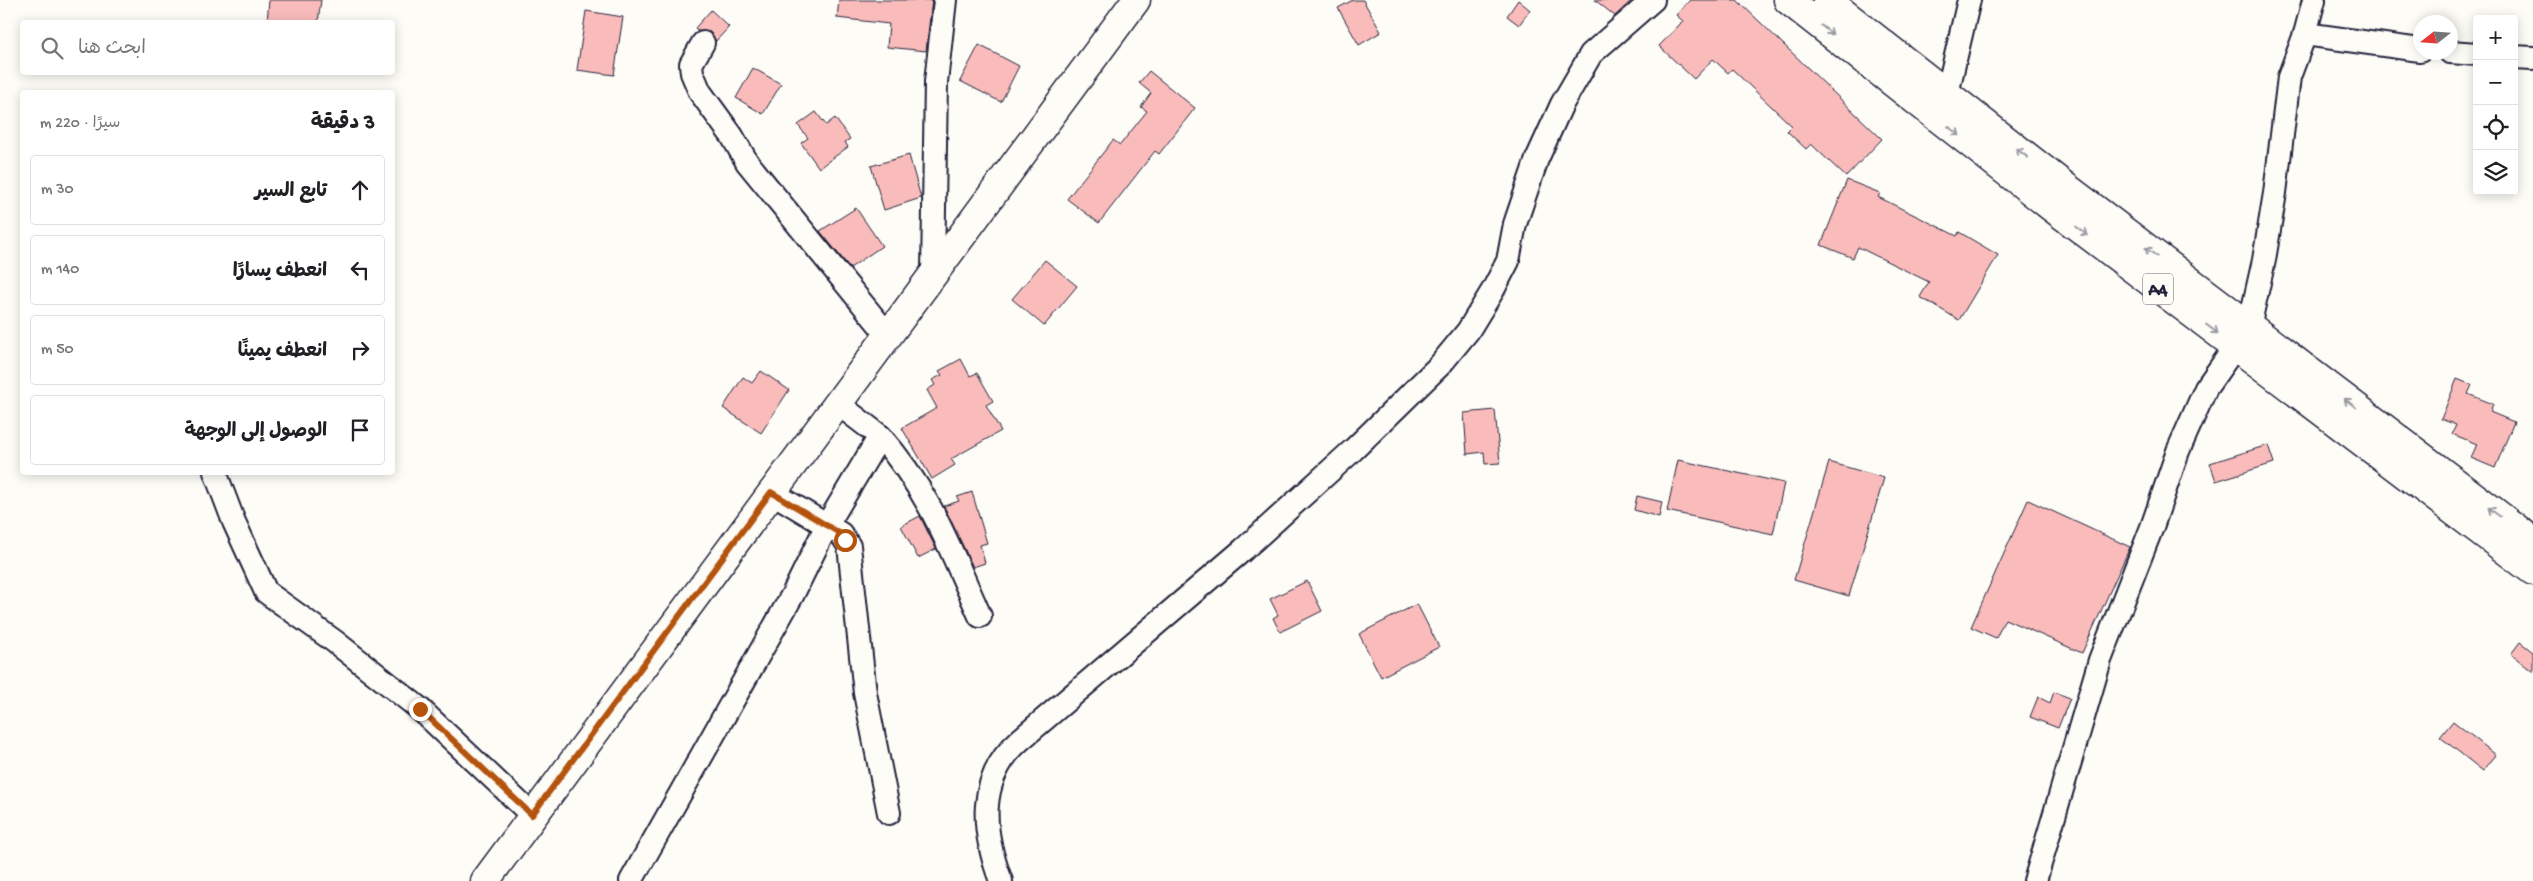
<!DOCTYPE html>
<html lang="ar">
<head>
<meta charset="utf-8">
<style>
	body { margin:0; font-family:"Gochi Hand","Playpen Sans Arabic",sans-serif; background:#f6f6f6; color:#202124; direction:rtl }
	.controls { position:absolute; right:15px; top:15px; display:grid; overflow:hidden; border-radius:5px; box-shadow:0 2px 12px #0003 }
	.controls button { width:45px; height:45px; display:grid; place-items:center; padding:0; border:0; border-bottom:1px solid #e0e0e0; background:#fff; color:#202124; font:25px sans-serif }
	.compass { position:absolute; left:2413px; top:15px; width:45px; height:45px; border-radius:50%; background:#fff; box-shadow:0 2px 12px #0003; rotate:253deg }
	.stop { position:absolute; width:15px; height:15px; margin:-11px; border:4px solid #b45309; border-radius:50%; background:#fff }
	.stop.end { background:#b45309; border-color:#fff; box-shadow:0 1px 5px #0008 }
	.list { margin:0; padding:0; list-style:none }
	h2 { display:flex; justify-content:space-between; align-items:center; height:65px; margin:0; padding:0 20px; font-size:21px }
	h2 small { font-size:16px; font-weight:400; color:#757577 }
	.list li { display:grid; grid-template-columns:32px 1fr auto; gap:15px; align-items:center; box-sizing:border-box; height:70px; margin:0 10px 10px; padding:0 10px; border:1px solid #e0e0e0; border-radius:5px }
	.list b { display:block; font-size:19px; white-space:nowrap }
	.list em { font-size:16px; font-style:normal; color:#757577 }
	.icon { flex:none; width:28px; height:28px; fill:none; stroke:currentColor; stroke-width:2; stroke-linecap:round; stroke-linejoin:round }
	.map { position:relative; flex:none; width:2533px; height:881px; overflow:hidden; direction:ltr }
	.search { position:absolute; background:#fff; box-shadow:0 2px 12px #0003; left:20px; top:20px; width:375px; height:55px; display:flex; align-items:center; gap:12px; box-sizing:border-box; padding:0 18px; border-radius:5px; color:#757577; font-size:19px }
	.panel { position:absolute; background:#fff; box-shadow:0 2px 12px #0003; left:20px; top:90px; width:375px; height:385px; border-radius:5px; direction:rtl }
	.map>svg:first-child { display:block }
	.building { fill:#f9bcbb; stroke:#22223b }
	.lines { fill:none; stroke-linecap:round; stroke-linejoin:round }
	.minor-casing { stroke:#22223b; stroke-width:26 }
	.primary-casing { stroke:#22223b; stroke-width:31 }
	.trunk-casing { stroke:#22223b; stroke-width:31 }
	.minor { stroke:#fdfcf7; stroke-width:22 }
	.primary { stroke:#fdfcf7; stroke-width:28 }
	.trunk { stroke:#fdfcf7; stroke-width:28 }
	.oneway { stroke:#9a9aa2 }
	.route { stroke:#b45309; stroke-width:6 }
	.labels { text-anchor:middle; stroke-width:4; stroke-linejoin:round; paint-order:stroke }
	.shield { fill:#fdfcf7; stroke:#646373; stroke-width:1 }
	.shield-label { font-size:18px; font-weight:bold; fill:#22223b }
</style>
</head>
<body>
<div class="map">
<svg width="2533" height="881" viewBox="0 0 2533 881">
	<rect width="100%" height="100%" fill="#fdfcf7"/>
	<filter id="ink" filterUnits="userSpaceOnUse"><feTurbulence type="fractalNoise" baseFrequency=".02" numOctaves="2"/><feDisplacementMap in="SourceGraphic" scale="10" xChannelSelector="R" yChannelSelector="G"/><feConvolveMatrix kernelMatrix="1 2 1 2 8 2 1 2 1" color-interpolation-filters="sRGB"/></filter>
	<g filter="url(#ink)">
		<!-- building -->
		<g class="building">
			<polygon points="269,0 321,0 318,22 267,22"/>
			<polygon points="839,0 932,0 926,51 887,47 889,24 837,18"/>
			<polygon points="1353,0 1363,0 1381,32 1359,45 1338,8"/>
			<polygon points="1518,0 1530,10 1519,25 1507,16"/>
			<polygon points="1595,0 1632,0 1615,16"/>
			<polygon points="1690,0 1737,0 1882,139 1846,177 1811,144 1806,149 1787,131 1792,126 1732,69 1728,73 1713,59 1694,79 1659,46 1683,21 1676,15"/>
			<polygon points="711,10 729,27 716,41 710,32 698,31 695,28"/>
			<polygon points="586,11 623,17 614,75 577,70"/>
			<polygon points="979,45 1019,66 1001,102 960,81"/>
			<polygon points="753,68 781,84 763,114 736,98"/>
			<polygon points="1149,71 1195,108 1159,154 1155,151 1099,223 1067,199 1113,140 1120,145 1147,111 1141,107 1151,93 1139,83"/>
			<polygon points="816,112 826,125 835,118 850,139 845,142 848,147 819,168 801,143 808,138 798,125"/>
			<polygon points="909,155 921,198 884,210 871,166"/>
			<polygon points="1847,180 1880,193 1878,197 1957,236 1959,232 1998,255 1959,320 1920,297 1929,282 1858,247 1853,258 1821,245"/>
			<polygon points="856,208 882,246 850,268 820,231"/>
			<polygon points="1045,260 1077,286 1044,326 1012,299"/>
			<polygon points="961,359 970,376 977,373 993,401 986,405 1001,431 951,459 955,465 932,479 902,428 937,408 927,390 935,385 932,380 942,375 939,371"/>
			<polygon points="761,371 789,390 761,433 723,408 743,377 752,383"/>
			<polygon points="2457,379 2472,385 2468,394 2493,404 2490,412 2514,422 2495,468 2471,458 2477,444 2452,434 2456,425 2441,419"/>
			<polygon points="1495,410 1500,463 1485,464 1484,452 1467,454 1464,413"/>
			<polygon points="2268,445 2274,463 2216,481 2210,463"/>
			<polygon points="1678,460 1784,483 1773,534 1667,511"/>
			<polygon points="1829,462 1884,478 1849,596 1794,580"/>
			<polygon points="972,492 987,543 980,545 985,563 973,567 944,506 959,501 957,497"/>
			<polygon points="1637,496 1662,502 1659,517 1634,510"/>
			<polygon points="2028,500 2130,547 2082,653 2005,619 1996,638 1971,627"/>
			<polygon points="920,516 936,549 918,558 901,526"/>
			<polygon points="1307,581 1322,611 1280,632 1273,618 1278,615 1270,599"/>
			<polygon points="1417,604 1439,647 1381,677 1359,634"/>
			<polygon points="2520,642 2533,652 2533,672 2511,654"/>
			<polygon points="2054,692 2070,698 2058,728 2030,717 2038,697 2050,703"/>
			<polygon points="2453,721 2496,755 2483,771 2440,737"/>
		</g>
		<g class="lines">
			<defs>
				<g id="minor">
					<polyline points="2305,34 2314,0"/>
					<polyline points="703,43 691,64 692,73 700,92 732,136 747,162 887,334"/>
					<polyline points="2450,52 2477,54"/>
					<polyline points="2514,57 2533,58"/>
					<polyline points="1947,94 1969,0"/>
					<polyline points="933,272 936,82 945,0"/>
					<polyline points="837,403 880,436"/>
					<polyline points="215,472 234,522 266,592 334,641 420,709 532,815"/>
					<polyline points="771,492 841,534 849,546 865,693 889,813"/>
					<path d="M631 881 793 594 827 525 880 436C930 492 950 549 980 616"/>
					<path d="M1001 881C982 831 976 779 1020 740L1244 549 1353 450 1440 365 1468 331 1493 290 1508 261 1515 224 1537 159 1562 104 1591 54 1653 0"/>
					<polyline points="2035,881 2100,660 2152,527 2178,451 2206,388 2249,327 2264,260 2275,193 2289,77 2305,34 2420,50"/>
				</g>
				<polyline id="primary" points="485,881 1136,0"/>
				<g id="trunk">
					<polyline points="1788,0 2050,206 2533,571"/>
					<polyline points="1827,0 2066,187 2533,541"/>
				</g>
			</defs>
			<!-- minor casing -->
			<use href="#minor" class="minor-casing"/>
			<!-- primary casing -->
			<use href="#primary" class="primary-casing"/>
			<!-- trunk casing -->
			<use href="#trunk" class="trunk-casing"/>
			<!-- minor -->
			<use href="#minor" class="minor"/>
			<!-- primary -->
			<use href="#primary" class="primary"/>
			<!-- trunk -->
			<use href="#trunk" class="trunk"/>
		</g>
		<!-- one-way arrows -->
		<defs><path id="oneway-shaft" d="M-6 0H5M1.5-3L5.5 0L1.5 3" fill="none" stroke-width="1.6" stroke-linecap="round" stroke-linejoin="round" transform="scale(1.25)"/></defs>
		<g class="oneway">
			<use href="#oneway-shaft" transform="translate(1827 30) rotate(38)"/>
			<use href="#oneway-shaft" transform="translate(1954 131) rotate(38)"/>
			<use href="#oneway-shaft" transform="translate(2022 153) rotate(-142)"/>
			<use href="#oneway-shaft" transform="translate(2082 231) rotate(37)"/>
			<use href="#oneway-shaft" transform="translate(2151 252) rotate(-143)"/>
			<use href="#oneway-shaft" transform="translate(2212 329) rotate(37)"/>
			<use href="#oneway-shaft" transform="translate(2350 403) rotate(-143)"/>
			<use href="#oneway-shaft" transform="translate(2494 512) rotate(-143)"/>
		</g>
	</g>
	<g class="lines" filter="url(#ink)">
		<!-- route -->
		<polyline class="route" points="420,709 532,815 771,492 841,534 845,540"/>
	</g>
	<g class="labels">
		<!-- shield labels -->
		<rect class="shield" x="2143" y="273.5" width="30" height="31" rx="4"/>
		<g class="shield-label">
			<text x="2158" y="295">A4</text>
		</g>
	</g>
</svg>
<div class="controls">
<button>+</button>
<button>−</button>
<button><svg class="icon" aria-label="locate" viewBox="0 0 24 24"><circle cx="12" cy="12" r="6"/><path d="M12 2v4M12 18v4M2 12h4M18 12h4"/></svg></button>
<button><svg class="icon" aria-label="layers" viewBox="0 0 24 24"><path d="M12 4l9 5-9 5-9-5zM3 14l9 5 9-5"/></svg></button>
</div>
<svg class="compass" viewBox="-18 -18 36 36"><path d="M0-13l5 13h-10z" fill="#e53935"/><path d="M0 13l5-13h-10z" fill="#757577"/></svg>
<div class="stop" style="left:845px;top:540px"></div>
<div class="stop end" style="left:420px;top:709px"></div>
<div class="search"><svg class="icon" aria-label="search" viewBox="0 0 24 24"><circle cx="10" cy="10" r="6"/><path d="M15 15l6 6"/></svg>ابحث هنا</div>
<section class="panel">
<h2>3 دقيقة<small>سيرًا · 220 m</small></h2>
<ul class="list">
<li><svg class="icon" aria-label="ahead" viewBox="0 0 24 24"><path d="M12 20V5M6 11l6-6 6 6"/></svg><div><b>تابع السير</b></div><em>30 m</em></li>
<li><svg class="icon" aria-label="left" viewBox="0 0 24 24"><path d="M17 20v-9H6M10 6l-5 5 5 5"/></svg><div><b>انعطف يسارًا</b></div><em>140 m</em></li>
<li><svg class="icon" aria-label="right" viewBox="0 0 24 24"><path d="M7 20v-9h11M14 6l5 5-5 5"/></svg><div><b>انعطف يمينًا</b></div><em>50 m</em></li>
<li><svg class="icon" aria-label="arrive" viewBox="0 0 24 24"><path d="M6 21V4h12l-3 4 3 4H6"/></svg><div><b>الوصول إلى الوجهة</b></div></li>
</ul>
</section>
</div>
</body>
</html>
